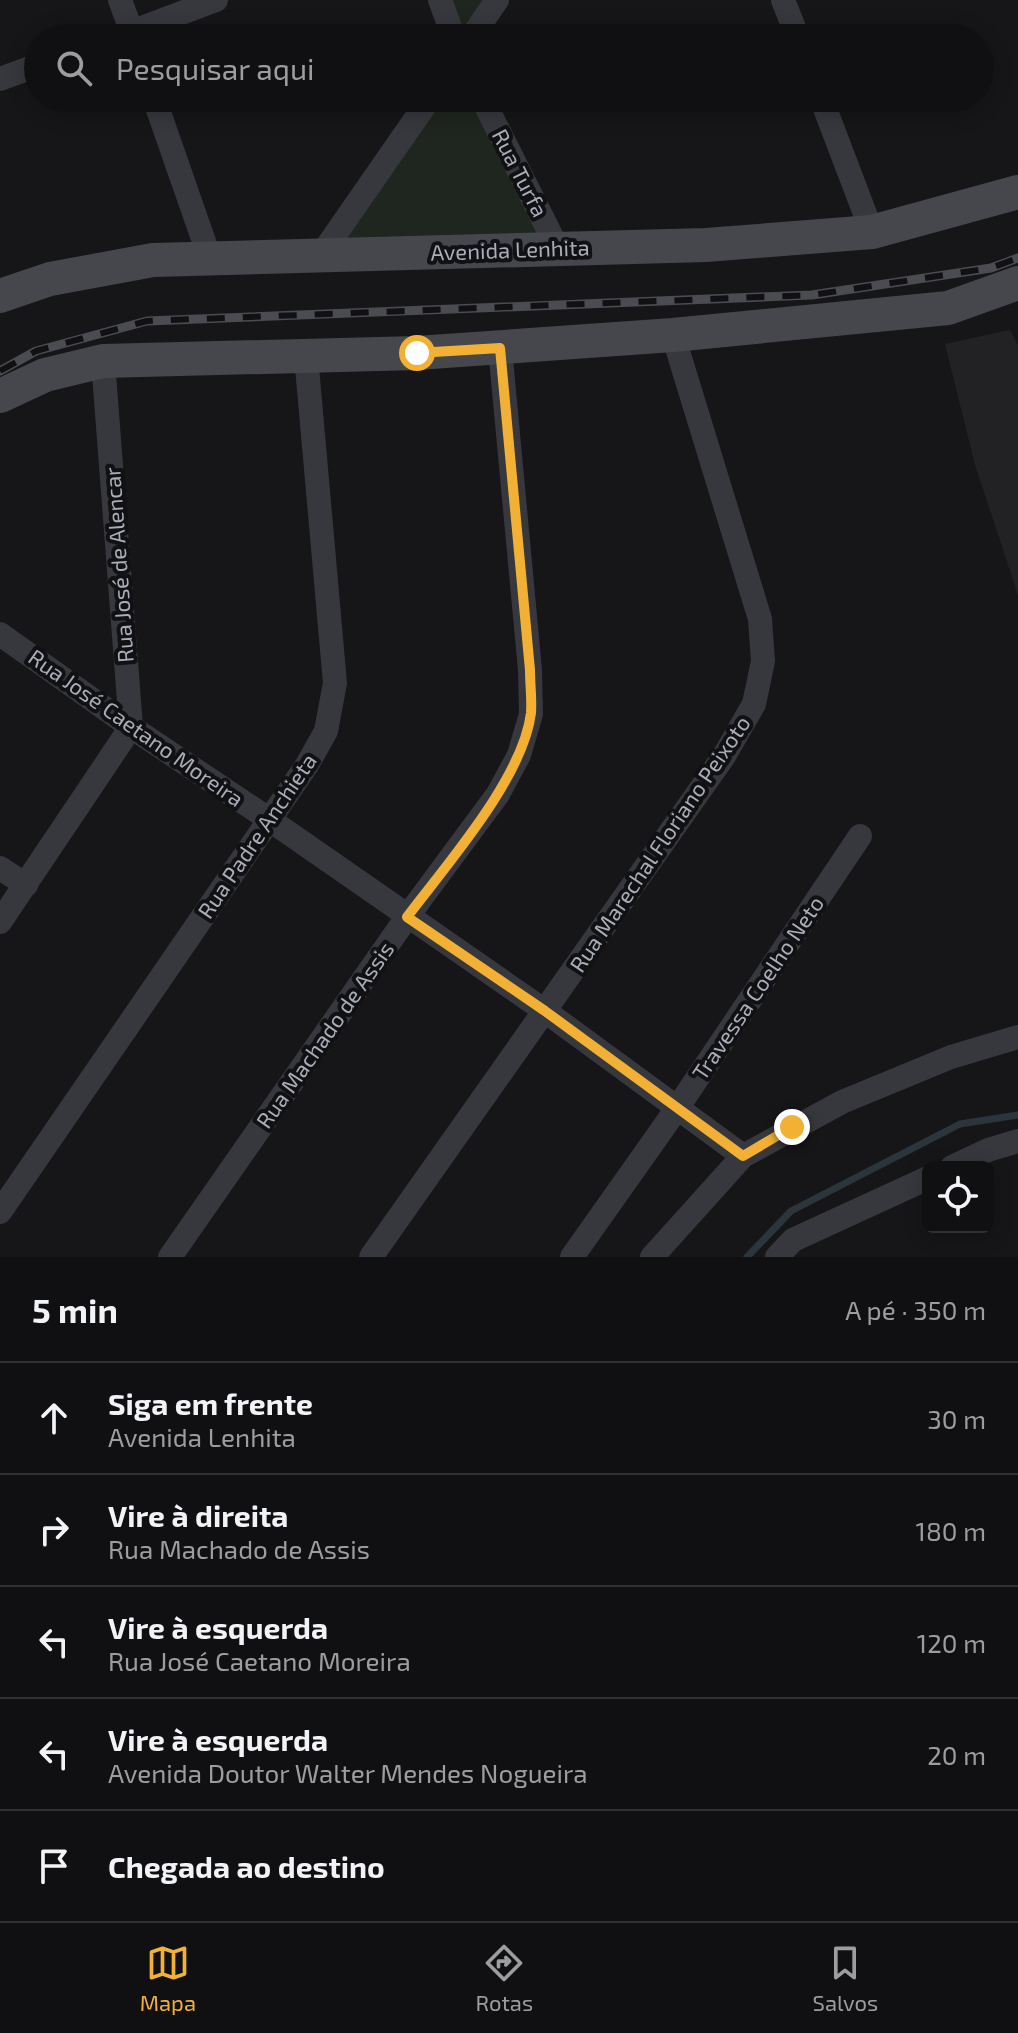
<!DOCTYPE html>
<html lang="pt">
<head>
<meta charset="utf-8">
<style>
	body { margin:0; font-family:"Exo 2",sans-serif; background:#19191b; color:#f1f3f6 }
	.controls { position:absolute; right:24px; bottom:24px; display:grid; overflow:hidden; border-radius:12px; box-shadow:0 4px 20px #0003 }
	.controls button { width:72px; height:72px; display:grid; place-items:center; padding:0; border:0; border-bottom:2px solid #303032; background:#101012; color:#f1f3f6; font:40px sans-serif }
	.stop { position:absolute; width:24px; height:24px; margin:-18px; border:6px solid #f2b134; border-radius:50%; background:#fff }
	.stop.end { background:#f2b134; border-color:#fff; box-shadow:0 2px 8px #0008 }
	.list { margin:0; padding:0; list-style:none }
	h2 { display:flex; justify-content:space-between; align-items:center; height:104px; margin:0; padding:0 32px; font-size:34px }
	h2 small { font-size:26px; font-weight:400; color:#9c9d9f }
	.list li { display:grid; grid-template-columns:52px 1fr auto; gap:24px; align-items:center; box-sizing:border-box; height:112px; padding:0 32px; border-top:2px solid #303032 }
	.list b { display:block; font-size:30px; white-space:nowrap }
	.list p { margin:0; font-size:26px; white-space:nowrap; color:#9c9d9f }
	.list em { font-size:26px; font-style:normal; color:#9c9d9f }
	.icon { flex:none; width:44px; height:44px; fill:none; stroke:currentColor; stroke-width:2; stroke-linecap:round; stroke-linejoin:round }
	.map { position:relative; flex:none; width:1018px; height:1257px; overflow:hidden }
	.search { position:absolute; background:#101012; box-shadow:0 4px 20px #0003; left:24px; right:24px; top:24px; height:88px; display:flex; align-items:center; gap:20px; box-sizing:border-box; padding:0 28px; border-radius:44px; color:#9c9d9f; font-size:30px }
	.sheet { height:664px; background:#101012 }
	nav { display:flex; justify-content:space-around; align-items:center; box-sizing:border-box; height:112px; border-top:2px solid #303032; background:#101012; font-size:22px; color:#9c9d9f }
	nav a { display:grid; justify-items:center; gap:4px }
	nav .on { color:#f2b134 }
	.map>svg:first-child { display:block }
	.built { fill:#222225 }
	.green { fill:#1e261f }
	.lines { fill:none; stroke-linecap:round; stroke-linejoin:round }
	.stream { stroke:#2c353c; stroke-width:7 }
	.street { stroke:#37383d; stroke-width:24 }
	.secondary { stroke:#45474d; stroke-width:34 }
	.rail-casing { stroke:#4a4c52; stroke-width:9 }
	.rail { stroke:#111113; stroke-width:6; stroke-dasharray:18; stroke-linecap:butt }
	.route { stroke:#f2b134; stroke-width:10 }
	.labels { text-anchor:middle; stroke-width:8; stroke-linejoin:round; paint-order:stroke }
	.street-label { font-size:22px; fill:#a8adb8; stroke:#111113 }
</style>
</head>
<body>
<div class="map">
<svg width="1018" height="1257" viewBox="0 0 1018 1257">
	<rect width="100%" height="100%" fill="#161618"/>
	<!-- built -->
	<polygon class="built" points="1010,330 1018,345 1018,595 975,465 945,344"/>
	<!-- green -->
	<g class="green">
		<polygon points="451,0 488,0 464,38"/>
		<polygon points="438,98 471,98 545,244 336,249"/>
	</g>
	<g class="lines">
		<!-- stream -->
		<polyline class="stream" points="747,1257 791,1211 960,1124 1018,1115"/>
		<!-- street -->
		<g class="street">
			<polyline points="120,0 134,38"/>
			<polyline points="440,0 454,38"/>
			<polyline points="783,0 798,38"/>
			<polyline points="115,38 216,0"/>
			<polyline points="471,38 497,0"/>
			<polyline points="0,79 38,65"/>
			<polyline points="154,98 209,256"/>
			<polyline points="482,98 558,249"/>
			<polyline points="821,98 872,232"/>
			<polyline points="321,255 430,98"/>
			<polyline points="0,634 131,727 270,820 545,1011 743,1156"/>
			<polyline points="0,868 26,885"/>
			<polyline points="0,922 131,727 103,361"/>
			<polyline points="952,1167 988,1150 1018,1141"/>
			<polyline points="0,1212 307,765 326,731 335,683 306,356"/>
			<polyline points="170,1257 407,917 498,794 519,755 531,714 530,670 500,348"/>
			<polyline points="371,1257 724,756 754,704 763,661 760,619 673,335"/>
			<polyline points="572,1257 678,1107 860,836"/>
			<polyline points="652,1257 743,1156 842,1102 951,1057 1018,1037"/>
			<polyline points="777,1257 793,1240 928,1178"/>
		</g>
		<!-- secondary -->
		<g class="secondary">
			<polyline points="0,296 50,279 153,260 706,245 872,232 1018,192"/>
			<polyline points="0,396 45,375 103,361 417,353 673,335 948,308 1018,283"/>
		</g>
		<defs>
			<polyline id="rail" points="0,371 36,351 147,321 812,295 991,268 1018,258"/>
		</defs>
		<!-- rail casing -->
		<use href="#rail" class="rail-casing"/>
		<!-- rail -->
		<use href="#rail" class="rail"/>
	</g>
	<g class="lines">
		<!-- route -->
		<path class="route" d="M417 353 500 348 530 670C530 684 532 700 531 713 523 778 447 864 407 917L545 1011 743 1156 792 1127"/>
	</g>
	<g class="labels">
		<!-- street labels -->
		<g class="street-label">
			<text transform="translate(520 173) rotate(63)" y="8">Rua Turfa</text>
			<text transform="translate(510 250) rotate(-2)" y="8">Avenida Lenhita</text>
			<text transform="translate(119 565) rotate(-94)" y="8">Rua José de Alencar</text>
			<text transform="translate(136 728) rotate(35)" y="8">Rua José Caetano Moreira</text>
			<text transform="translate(257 836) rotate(-56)" y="8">Rua Padre Anchieta</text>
			<text transform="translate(660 844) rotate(-56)" y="8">Rua Marechal Floriano Peixoto</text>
			<text transform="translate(758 988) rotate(-56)" y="8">Travessa Coelho Neto</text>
			<text transform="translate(325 1035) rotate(-55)" y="8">Rua Machado de Assis</text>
		</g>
	</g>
</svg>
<div class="controls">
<button><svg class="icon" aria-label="locate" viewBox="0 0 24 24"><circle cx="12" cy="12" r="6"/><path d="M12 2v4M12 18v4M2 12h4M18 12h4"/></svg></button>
</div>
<div class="stop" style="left:417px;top:353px"></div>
<div class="stop end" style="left:792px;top:1127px"></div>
<div class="search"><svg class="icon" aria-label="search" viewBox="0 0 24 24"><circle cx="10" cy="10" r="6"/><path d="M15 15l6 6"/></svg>Pesquisar aqui</div>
</div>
<section class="sheet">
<h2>5 min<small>A pé · 350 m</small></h2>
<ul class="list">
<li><svg class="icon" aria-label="ahead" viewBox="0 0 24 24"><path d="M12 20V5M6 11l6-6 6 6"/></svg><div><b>Siga em frente</b><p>Avenida Lenhita</p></div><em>30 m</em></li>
<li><svg class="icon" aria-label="right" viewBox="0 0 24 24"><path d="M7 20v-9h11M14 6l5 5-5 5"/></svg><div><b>Vire à direita</b><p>Rua Machado de Assis</p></div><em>180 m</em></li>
<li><svg class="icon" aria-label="left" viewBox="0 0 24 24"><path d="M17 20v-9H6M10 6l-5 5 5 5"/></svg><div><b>Vire à esquerda</b><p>Rua José Caetano Moreira</p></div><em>120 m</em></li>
<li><svg class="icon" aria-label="left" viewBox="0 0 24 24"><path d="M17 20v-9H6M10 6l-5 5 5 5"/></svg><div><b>Vire à esquerda</b><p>Avenida Doutor Walter Mendes Nogueira</p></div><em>20 m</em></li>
<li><svg class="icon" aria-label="arrive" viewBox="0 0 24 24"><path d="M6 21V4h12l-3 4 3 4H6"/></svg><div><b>Chegada ao destino</b></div></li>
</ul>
</section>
<nav>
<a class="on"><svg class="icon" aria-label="map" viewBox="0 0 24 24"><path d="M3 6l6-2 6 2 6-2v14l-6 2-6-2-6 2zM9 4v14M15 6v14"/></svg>Mapa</a>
<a><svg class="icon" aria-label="directions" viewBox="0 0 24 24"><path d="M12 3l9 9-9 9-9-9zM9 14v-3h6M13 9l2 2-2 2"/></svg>Rotas</a>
<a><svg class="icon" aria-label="saved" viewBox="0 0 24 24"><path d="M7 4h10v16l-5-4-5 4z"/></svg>Salvos</a>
</nav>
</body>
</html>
